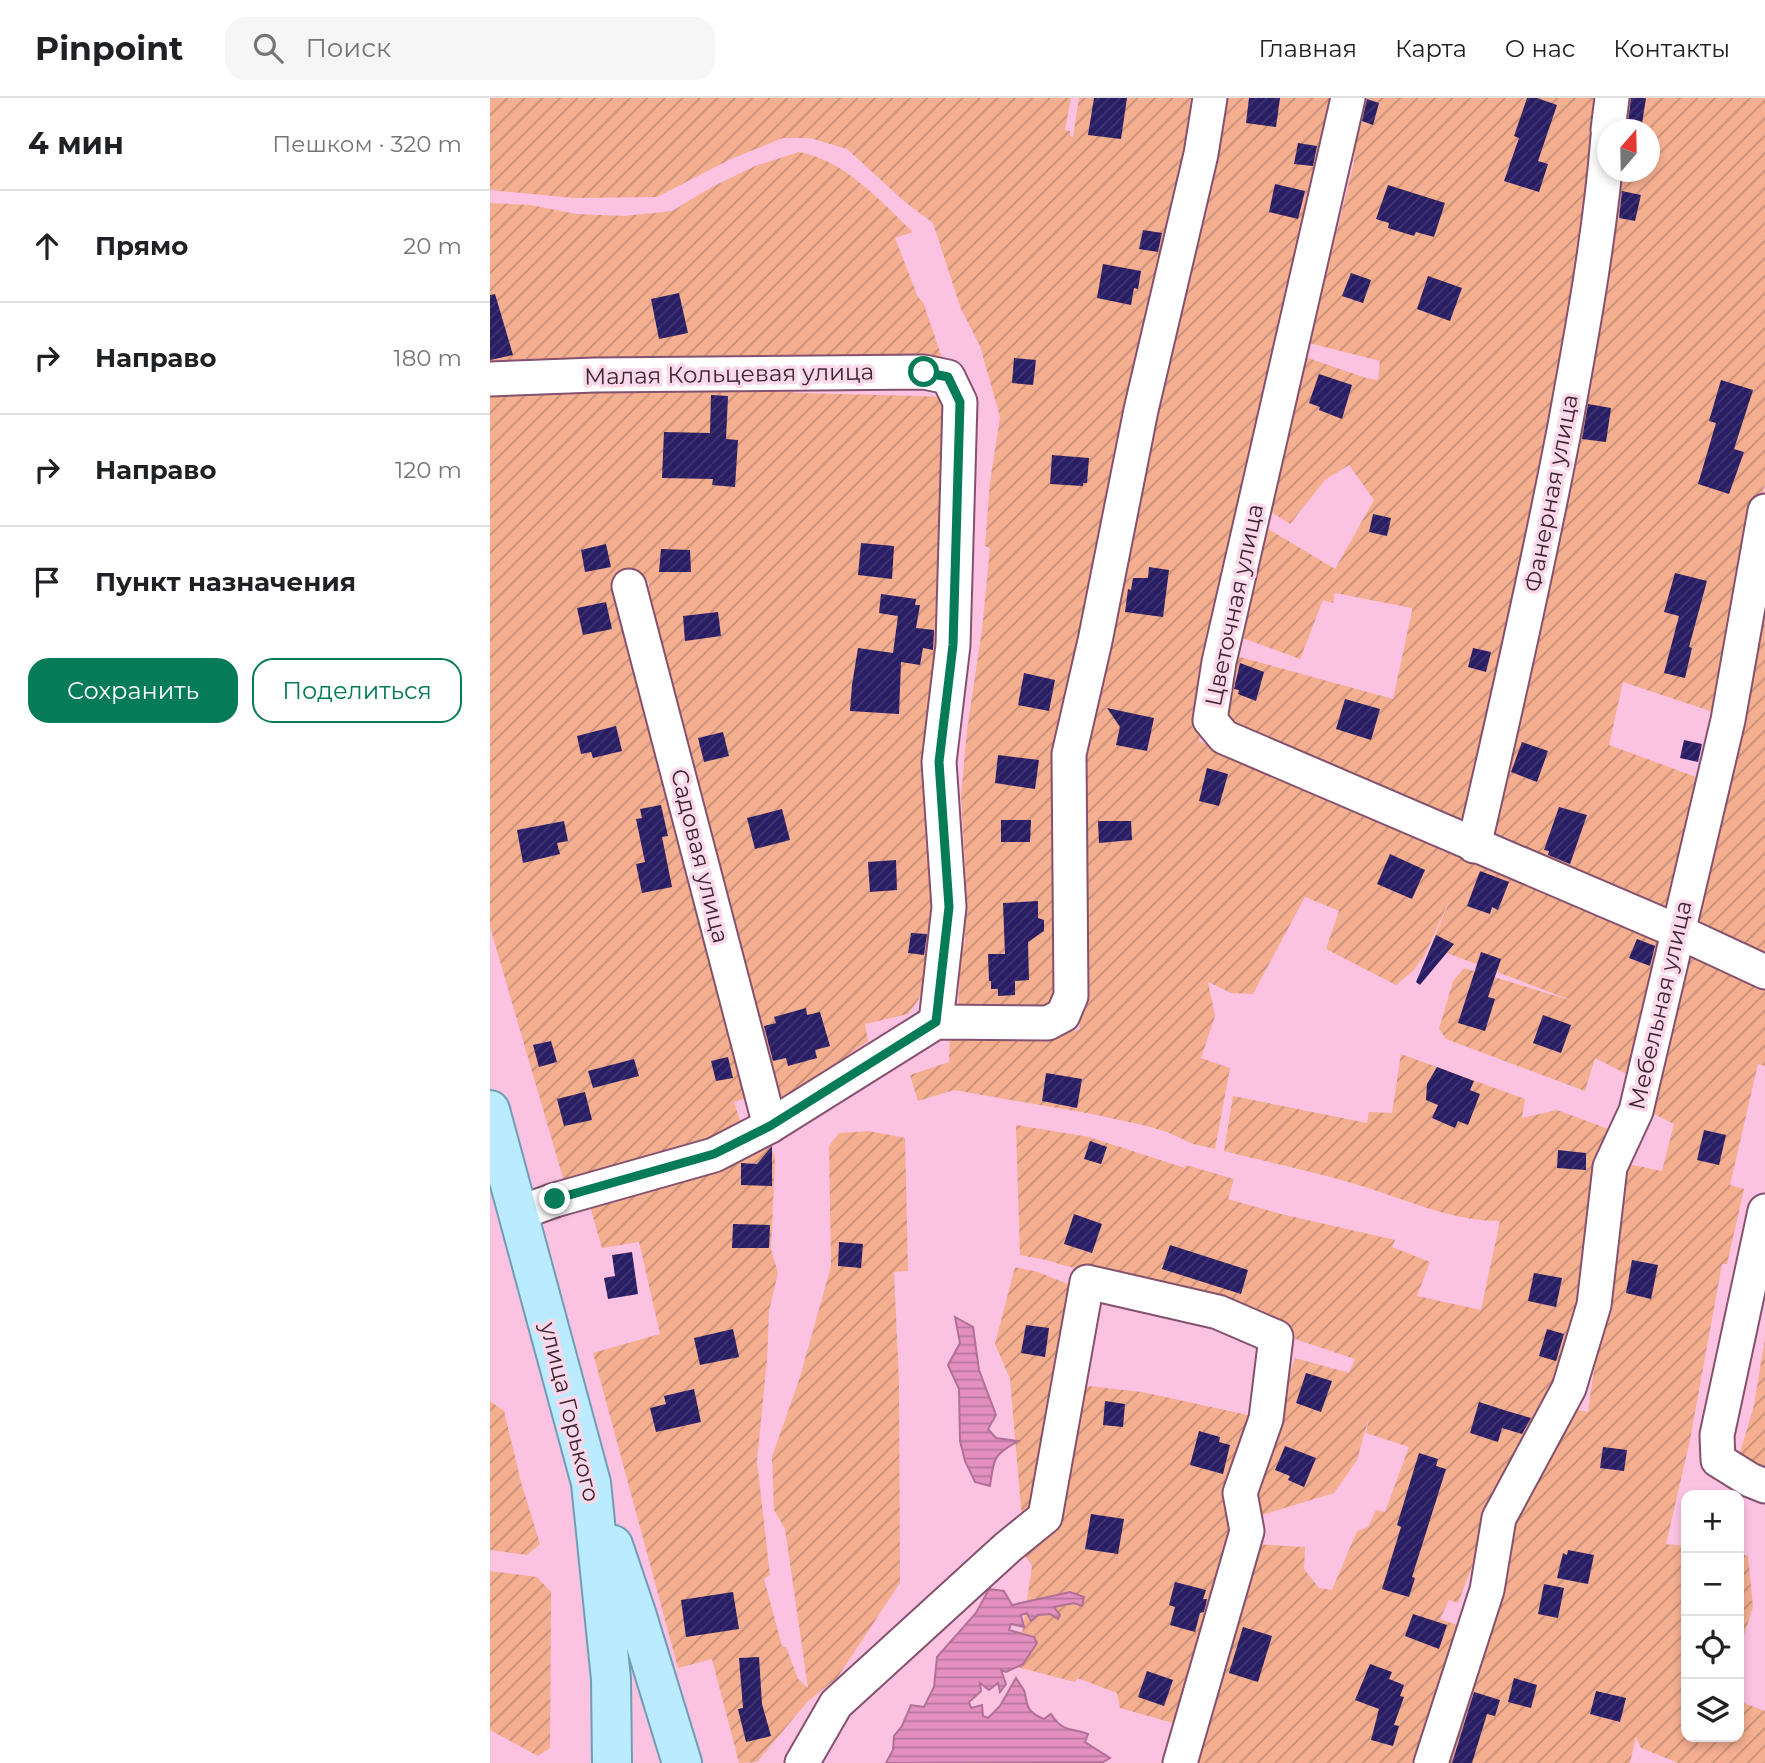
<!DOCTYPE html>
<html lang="ru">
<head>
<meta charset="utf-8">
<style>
	body { margin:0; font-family:Montserrat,sans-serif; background:#f6f6f6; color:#202124 }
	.controls { position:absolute; right:21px; bottom:21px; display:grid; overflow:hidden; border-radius:14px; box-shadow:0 4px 10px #0003 }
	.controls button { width:63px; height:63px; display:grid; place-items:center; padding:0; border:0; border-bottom:2px solid #e0e0e0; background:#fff; color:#202124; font:35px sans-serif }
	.compass { position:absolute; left:1107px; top:21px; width:63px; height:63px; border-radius:50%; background:#fff; box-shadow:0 4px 10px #0003; rotate:20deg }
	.stop { position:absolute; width:21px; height:21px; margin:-16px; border:5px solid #067b58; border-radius:50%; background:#fff }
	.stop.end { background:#067b58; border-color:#fff; box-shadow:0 2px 7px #0008 }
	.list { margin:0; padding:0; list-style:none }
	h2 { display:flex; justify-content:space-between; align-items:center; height:91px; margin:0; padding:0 28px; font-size:30px }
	h2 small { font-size:23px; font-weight:400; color:#757577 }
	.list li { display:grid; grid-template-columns:46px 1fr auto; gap:21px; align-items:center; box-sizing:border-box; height:112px; padding:0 28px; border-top:2px solid #e0e0e0 }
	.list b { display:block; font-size:26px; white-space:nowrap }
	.list em { font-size:23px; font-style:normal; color:#757577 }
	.actions { display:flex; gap:14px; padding:21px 28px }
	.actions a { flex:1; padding:16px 0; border:2px solid #067b58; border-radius:21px; text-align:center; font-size:24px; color:#067b58 }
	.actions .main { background:#067b58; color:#fff }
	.icon { flex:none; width:38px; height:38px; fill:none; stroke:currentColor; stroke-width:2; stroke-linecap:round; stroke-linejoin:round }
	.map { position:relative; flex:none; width:1275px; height:1665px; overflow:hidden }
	header { display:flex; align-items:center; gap:42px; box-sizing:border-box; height:98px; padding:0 35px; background:#fff; border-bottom:2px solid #e0e0e0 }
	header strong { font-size:33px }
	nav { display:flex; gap:38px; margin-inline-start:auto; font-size:24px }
	.search { width:490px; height:63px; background:#f6f6f6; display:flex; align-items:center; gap:18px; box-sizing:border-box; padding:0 24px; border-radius:21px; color:#757577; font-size:26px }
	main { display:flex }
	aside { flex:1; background:#fff }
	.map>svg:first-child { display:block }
	.garden { fill:url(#garden-furrows) }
	.water { fill:url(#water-rules); stroke:#b17096; stroke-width:2 }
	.building { fill:url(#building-hatch) }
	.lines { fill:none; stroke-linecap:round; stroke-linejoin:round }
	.minor-casing { stroke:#84516f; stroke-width:37 }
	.major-casing { stroke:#709db6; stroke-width:42 }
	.minor { stroke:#fff; stroke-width:33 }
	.major { stroke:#baebfe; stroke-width:38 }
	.route { stroke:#067b58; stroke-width:9 }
	.labels { text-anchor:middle; stroke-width:7; stroke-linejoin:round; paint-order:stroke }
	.street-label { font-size:23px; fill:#3d2733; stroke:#fbd7ea }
</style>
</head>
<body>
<header>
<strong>Pinpoint</strong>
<div class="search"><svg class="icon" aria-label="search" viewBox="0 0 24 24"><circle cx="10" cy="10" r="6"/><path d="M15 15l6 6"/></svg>Поиск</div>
<nav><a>Главная</a><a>Карта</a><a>О нас</a><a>Контакты</a></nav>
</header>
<main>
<aside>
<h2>4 мин<small>Пешком · 320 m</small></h2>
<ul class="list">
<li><svg class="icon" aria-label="ahead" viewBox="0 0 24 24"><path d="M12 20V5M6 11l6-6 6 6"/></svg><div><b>Прямо</b></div><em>20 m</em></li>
<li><svg class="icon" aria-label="right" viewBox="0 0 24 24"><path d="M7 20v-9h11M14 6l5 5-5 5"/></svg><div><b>Направо</b></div><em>180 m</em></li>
<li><svg class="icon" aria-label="right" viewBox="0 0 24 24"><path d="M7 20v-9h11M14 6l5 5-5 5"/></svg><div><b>Направо</b></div><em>120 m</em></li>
<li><svg class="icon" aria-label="arrive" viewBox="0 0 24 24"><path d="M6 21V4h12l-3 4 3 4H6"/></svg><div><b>Пункт назначения</b></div></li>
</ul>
<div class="actions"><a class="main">Сохранить</a><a>Поделиться</a></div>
</aside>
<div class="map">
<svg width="1275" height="1665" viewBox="0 0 1275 1665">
	<defs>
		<pattern id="garden-furrows" width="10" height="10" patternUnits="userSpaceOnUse" patternTransform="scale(1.75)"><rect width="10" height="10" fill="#f4ae90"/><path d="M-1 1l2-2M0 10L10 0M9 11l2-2" fill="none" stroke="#c78e76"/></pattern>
		<pattern id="water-rules" width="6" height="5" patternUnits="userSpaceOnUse" patternTransform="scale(1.75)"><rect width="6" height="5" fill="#e390c0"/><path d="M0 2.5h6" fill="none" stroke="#b9769d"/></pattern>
		<pattern id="building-hatch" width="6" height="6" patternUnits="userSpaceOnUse" patternTransform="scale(1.75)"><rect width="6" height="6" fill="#291d63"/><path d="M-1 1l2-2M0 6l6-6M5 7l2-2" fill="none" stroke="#403571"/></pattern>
	</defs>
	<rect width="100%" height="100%" fill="#fcc2e2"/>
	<!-- garden -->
	<g class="garden">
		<polygon points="0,0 581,0 575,32 580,33 580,38 583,39 589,0 712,0 616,450 567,909 468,911 471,847 475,845 476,782 471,698 477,632 492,532 500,450 495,448 500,384 510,319 490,248 471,211 443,125 415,104 357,51 320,40 293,40 241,61 167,99 84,100 0,92"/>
		<polygon points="730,0 850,0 713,603 709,643 1275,887 1275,968 1268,966 1240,1087 1254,1091 1237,1166 1232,1166 1200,1342 1176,1446 1196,1448 1196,1639 1249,1639 1249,1603 1275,1613 1275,1665 1188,1665 1151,1650 1146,1639 1140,1665 947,1665 1018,1422 1079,1310 1098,1314 1133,1065 1172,1073 1184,1026 1140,1004 1148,982 1105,960 1095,993 956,941 949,931 963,883 974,870 1083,903 957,855 951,861 936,860 962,797 934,858 924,872 906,887 836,851 849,813 815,799 763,896 741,895 718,884 725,918 711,960 740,970 725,1051 703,1046 677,1034 657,1028 602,1016 464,992 428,1003 420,977 459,964 460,930 537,938 589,932 593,904 583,673"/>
		<polygon points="872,0 1114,0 1101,145 977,731 737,631 732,596 746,558 903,601 922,513 922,510 845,495 843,505 833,502 810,561 747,538 775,429 845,471 884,402 859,367 835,382 800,426 778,412 815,259 876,280 888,282 890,263 819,245 864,64 866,21"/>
		<polygon points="1133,0 1275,0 1275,385 1232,617 1133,584 1119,647 1217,683 1179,823 1001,750 1024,608 1123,74 1160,74 1160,32 1127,31"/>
		<path d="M309 54C356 63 389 102 423 134L405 140 428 199 433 204 453 263 0 274V105L41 107 86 116 134 118 182 113 222 89 265 68Z"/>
		<polygon points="263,290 310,295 466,299 435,671 436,744 445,815 441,857 429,901 418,916 375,926 378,943 282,1011 152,490 159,489 159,484 141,479 263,998 244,1004 253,1032 75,1087 0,829 0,295"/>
		<polygon points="1275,470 1275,858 1200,830"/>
		<path d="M911 956 1035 1001 1032 1020 1067 1012 1124 1033 1085 1236 1061 1309 1017 1377 968 1505 959 1502 950 1521 973 1529 925 1665H702L764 1446 815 1449 814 1471 829 1490 842 1492 867 1433 878 1429 886 1412 895 1414 919 1349 876 1335 879 1319 867 1362 844 1395 762 1420 781 1330 805 1260 859 1275 865 1261 808 1242 759 1214 569 1166C557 1161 543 1160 530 1157L526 1027 599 1039 695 1070 696 1067 744 1081 738 1101 791 1116 905 1142 902 1149 940 1164 927 1198 991 1212 1010 1123C959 1123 913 1100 865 1086 822 1073 777 1064 734 1053L743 998 877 1025 879 1014 902 1015Z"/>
		<polygon points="379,1033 415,1040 418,1173 404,1174 409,1283 410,1485 347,1580 318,1603 267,1664 249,1665 222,1561 188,1570 103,1255 170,1236 149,1144 112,1150 99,1105 134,1097 281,1048 285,1060 281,1151 288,1175 279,1213 277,1262 267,1363 280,1477 274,1481 292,1548 296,1549 308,1581 318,1590 295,1431 284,1412 282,1359 310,1279 341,1168 339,1048 349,1035"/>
		<polygon points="525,1169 548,1174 583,1188 548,1405 532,1421 520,1281 505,1246"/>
		<polygon points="1275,1240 1275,1369 1249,1358 1264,1307"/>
		<polygon points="598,1288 652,1294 767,1319 746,1425 690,1627 630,1610 627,1595 587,1580 585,1584 527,1569 542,1468 528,1446 589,1290"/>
		<polygon points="0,1303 14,1313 31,1384 50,1446 37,1457 0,1452"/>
		<polygon points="1249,1456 1258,1458 1263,1509 1249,1552"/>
		<polygon points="0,1473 47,1479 61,1494 60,1650 48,1658 0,1632"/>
	</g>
	<!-- water -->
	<g class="water">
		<path d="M465 1219 483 1229 489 1272 506 1317 498 1331 506 1340 528 1343C503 1357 504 1360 500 1388L485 1384 475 1363 470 1343 469 1291 458 1267 470 1245Z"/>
		<path d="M499 1491 514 1493 522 1507 580 1494 594 1499 592 1508 584 1505 564 1509 570 1517 568 1521 560 1516 548 1517 541 1523 537 1515 531 1517 534 1529 521 1526 519 1532 544 1539 547 1545 533 1566 516 1574 511 1572 516 1586 510 1594 508 1585 499 1592 490 1585 491 1593 479 1604 481 1610 492 1607 493 1618 498 1620 510 1608 526 1580C529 1585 534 1591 535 1595 537 1610 539 1615 554 1621L561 1616C574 1636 582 1629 598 1636L595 1644 620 1660 613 1664 396 1665 403 1652 404 1638 412 1628 421 1607 434 1609 444 1589 447 1559 486 1515Z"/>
	</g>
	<!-- building -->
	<g class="building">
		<polygon points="604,0 637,0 631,41 598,37"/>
		<polygon points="759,0 790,0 786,29 756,25"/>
		<polygon points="1037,0 1047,0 1067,7 1048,63 1058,66 1049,94 1014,83 1029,40 1024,38"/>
		<polygon points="1141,0 1156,0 1151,32 1137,32"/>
		<polygon points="877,1 889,5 883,27 872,23"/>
		<polygon points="808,45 827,48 823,68 804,66"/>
		<polygon points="785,86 815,93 808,121 779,114"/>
		<polygon points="898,87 955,105 944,139 926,134 924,138 898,130 899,125 886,121"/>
		<polygon points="1132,93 1151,97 1145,123 1129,120"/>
		<polygon points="653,132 672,135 668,154 649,151"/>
		<polygon points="613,166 651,173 648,191 644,190 641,207 607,200"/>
		<polygon points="861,175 881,182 873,205 852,198"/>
		<polygon points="938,178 972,190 960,223 927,211"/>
		<polygon points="189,195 198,235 169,241 161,201"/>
		<polygon points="5,196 23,257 0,262 0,197"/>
		<polygon points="524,260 546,262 543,287 522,285"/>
		<polygon points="829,276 862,287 852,321 829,312 830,309 819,305"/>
		<polygon points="1231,282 1263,292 1244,351 1254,354 1239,396 1208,386 1226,325 1219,323"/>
		<polygon points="221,297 238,298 236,341 248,342 245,389 222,387 223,381 172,380 174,334 220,335"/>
		<polygon points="1098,306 1121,310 1116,344 1092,341"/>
		<polygon points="562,357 599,360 597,385 593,385 593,388 560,386"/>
		<polygon points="883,416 901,420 897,438 879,434"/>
		<polygon points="371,445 404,448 402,481 368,477"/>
		<polygon points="116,446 121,469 95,474 91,452"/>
		<polygon points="171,451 200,452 201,474 169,474"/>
		<polygon points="659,469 679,472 673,519 635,514 638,491 641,492 643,480 658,480"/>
		<polygon points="1185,475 1217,483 1199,549 1202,550 1195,580 1174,575 1189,518 1174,514"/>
		<polygon points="391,496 426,501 425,507 430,507 426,530 444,532 443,552 433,550 430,567 411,564 409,616 360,613 362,587 368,550 403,555 408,518 389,515"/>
		<polygon points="116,504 122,531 93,537 87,510"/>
		<polygon points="228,514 231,538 195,543 193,518"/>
		<polygon points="983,550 1001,554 996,574 978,569"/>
		<polygon points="750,565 774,574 766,603 748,596 749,592 744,591"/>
		<polygon points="534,575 565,582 559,613 528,607"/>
		<polygon points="855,601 890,611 881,642 846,631"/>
		<polygon points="617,610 664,620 657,653 626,647 630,629"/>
		<polygon points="126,628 132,653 103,660 101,654 91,656 87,638"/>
		<polygon points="233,634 239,658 214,664 208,640"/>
		<polygon points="1194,642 1212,646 1208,664 1190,660"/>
		<polygon points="1032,644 1058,653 1047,684 1021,674"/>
		<polygon points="508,657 549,662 545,691 505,685"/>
		<polygon points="717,670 738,676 729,708 709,703"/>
		<polygon points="171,707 178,738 172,739 182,789 152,795 146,766 155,764 146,721 152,720 150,711"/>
		<polygon points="1069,709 1097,717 1080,766 1058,757 1059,753 1054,752"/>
		<polygon points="292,711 300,742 265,751 257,720"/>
		<polygon points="511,722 541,722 540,744 511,744"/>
		<polygon points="74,723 78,743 67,745 70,756 33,765 27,732"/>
		<polygon points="608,723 641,723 642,742 609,745"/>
		<polygon points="900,756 935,772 922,801 887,786"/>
		<polygon points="406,762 407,792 380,794 378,764"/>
		<polygon points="990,773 1019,784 1008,812 1002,809 1000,816 977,808"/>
		<polygon points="548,803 548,820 554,822 554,833 538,844 539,882 525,883 525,897 508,898 508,891 501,891 501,883 499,883 498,856 515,856 513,805"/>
		<polygon points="421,835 437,836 434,857 418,855"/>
		<polygon points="946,837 964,846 930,887 926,884"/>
		<polygon points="1147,841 1165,848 1160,868 1139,860"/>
		<polygon points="991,854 1011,861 998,899 1005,901 995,933 968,925"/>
		<polygon points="316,910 317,917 330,914 340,948 325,952 327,960 298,968 296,960 283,963 274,928 286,925 284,919"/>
		<polygon points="1053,917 1081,927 1071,955 1043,945"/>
		<polygon points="61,943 67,964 49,969 43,947"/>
		<polygon points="238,959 243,980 226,983 221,963"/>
		<polygon points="144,961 149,978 103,990 98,973"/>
		<polygon points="947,969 984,983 980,992 990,996 978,1027 968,1023 965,1030 942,1020 948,1007 936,1002 937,986"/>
		<polygon points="556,975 592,981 587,1010 552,1003"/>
		<polygon points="95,994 102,1022 74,1028 67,1001"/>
		<polygon points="1214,1032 1236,1037 1229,1067 1207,1062"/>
		<polygon points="600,1043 617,1049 611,1066 594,1061"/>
		<polygon points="282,1048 282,1088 251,1087 251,1065 267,1066"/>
		<polygon points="1068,1052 1096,1055 1096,1072 1067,1070"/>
		<polygon points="584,1116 612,1126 602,1155 574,1146"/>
		<polygon points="243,1126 280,1127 279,1150 242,1150"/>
		<polygon points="349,1144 373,1146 371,1170 348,1168"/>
		<polygon points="680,1147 758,1172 751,1196 672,1171"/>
		<polygon points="142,1154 148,1196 118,1201 114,1180 125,1178 122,1157"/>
		<polygon points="1142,1162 1168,1167 1161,1201 1136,1195"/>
		<polygon points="1044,1175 1072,1180 1066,1209 1038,1203"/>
		<polygon points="536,1227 559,1230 555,1259 531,1255"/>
		<polygon points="243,1231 249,1259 210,1267 204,1240"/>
		<polygon points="1057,1231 1074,1236 1066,1263 1049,1258"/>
		<polygon points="816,1275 842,1283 831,1314 806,1305"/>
		<polygon points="204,1291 211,1324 166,1334 160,1310 176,1306 174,1298"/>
		<polygon points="615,1303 635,1306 633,1329 613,1327"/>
		<polygon points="989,1304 1017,1313 1041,1320 1032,1336 1012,1330 1008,1344 980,1335"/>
		<polygon points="709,1333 730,1339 729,1344 740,1347 733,1376 700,1367"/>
		<polygon points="795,1348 826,1360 814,1389 798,1382 800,1378 785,1372"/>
		<polygon points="1113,1349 1137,1352 1134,1373 1110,1370"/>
		<polygon points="929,1355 948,1361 946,1368 956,1371 922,1479 925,1480 919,1499 892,1491 911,1429 907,1427"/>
		<polygon points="601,1416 634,1421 628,1456 595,1451"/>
		<polygon points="1078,1452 1104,1457 1098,1486 1067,1480 1073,1455 1077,1457"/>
		<polygon points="685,1484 716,1492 713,1501 717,1501 714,1514 710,1515 705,1534 680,1527 685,1509 679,1507"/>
		<polygon points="1054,1486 1074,1490 1068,1520 1048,1516"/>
		<polygon points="243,1494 249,1531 196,1539 191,1502"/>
		<polygon points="923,1516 957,1527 949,1551 915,1538"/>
		<polygon points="753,1529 782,1538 768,1584 739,1575"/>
		<polygon points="269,1559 272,1606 281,1638 256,1644 248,1611 253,1610 249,1560"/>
		<polygon points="880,1566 902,1574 899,1581 914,1587 910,1598 914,1599 904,1627 909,1628 903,1648 881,1642 889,1611 865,1602"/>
		<polygon points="657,1573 683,1582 674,1608 648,1599"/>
		<polygon points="1024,1580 1047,1587 1041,1610 1018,1604"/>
		<polygon points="1106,1593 1136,1600 1130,1624 1100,1616"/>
		<polygon points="984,1594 1010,1602 1005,1618 997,1616 982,1665 962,1665"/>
	</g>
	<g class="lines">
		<defs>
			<g id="minor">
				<polyline points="858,0 729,564 720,622 734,639 1187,833 1275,874"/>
				<polyline points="1118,32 1122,0"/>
				<polyline points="0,281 105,277 434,274 458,279 470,304 463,547 449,664 459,809 446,924"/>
				<polyline points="139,488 280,1028"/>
				<path d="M984 748C1016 610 1047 472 1074 333 1092 235 1110 138 1118 39"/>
				<polyline points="1275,1113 1227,1337 1228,1362 1260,1382 1275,1388"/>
				<polyline points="29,1115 65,1102 224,1057 280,1028 446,924 558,925 573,917 581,898 579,656 605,543 651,312 711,56 720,0"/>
				<polyline points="312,1665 346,1606 518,1449 555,1419 597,1184 728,1214 786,1239 776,1321 750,1395 757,1433 690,1665"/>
				<polyline points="941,1665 997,1492 1009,1420 1079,1290 1104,1207 1120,1069 1146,1013 1238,622 1275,413"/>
			</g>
			<g id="major">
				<polyline points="0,1012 101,1385 121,1581 122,1665"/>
				<polyline points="123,1447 146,1515 192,1665"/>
			</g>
		</defs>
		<!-- minor casing -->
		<use href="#minor" class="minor-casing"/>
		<!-- major casing -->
		<use href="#major" class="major-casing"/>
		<!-- minor -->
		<use href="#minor" class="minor"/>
		<!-- major -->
		<use href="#major" class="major"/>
	</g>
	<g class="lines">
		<!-- route -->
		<polyline class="route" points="65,1101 224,1056 280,1028 446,924 459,809 449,664 463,547 470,304 458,279 434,274"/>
	</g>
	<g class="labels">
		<!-- street labels -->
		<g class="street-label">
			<text transform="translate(239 276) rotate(-1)" y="8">Малая Кольцевая улица</text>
			<text transform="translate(1061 395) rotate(-79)" y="8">Фанерная улица</text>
			<text transform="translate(744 507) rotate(-78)" y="8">Цветочная улица</text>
			<text transform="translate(210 758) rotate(76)" y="8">Садовая улица</text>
			<text transform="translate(1170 907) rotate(-77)" y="8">Мебельная улица</text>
			<text transform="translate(80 1314) rotate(76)" y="8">улица Горького</text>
		</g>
	</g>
</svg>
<div class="controls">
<button>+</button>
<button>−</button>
<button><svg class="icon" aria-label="locate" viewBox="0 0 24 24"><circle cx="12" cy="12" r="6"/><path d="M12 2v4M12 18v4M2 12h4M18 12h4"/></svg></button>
<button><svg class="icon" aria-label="layers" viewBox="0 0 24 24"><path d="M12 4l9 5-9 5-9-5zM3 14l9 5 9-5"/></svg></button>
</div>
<svg class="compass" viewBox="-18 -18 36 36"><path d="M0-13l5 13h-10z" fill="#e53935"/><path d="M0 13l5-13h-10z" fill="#757577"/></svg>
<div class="stop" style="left:434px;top:274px"></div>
<div class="stop end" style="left:65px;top:1101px"></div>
</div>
</main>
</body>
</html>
